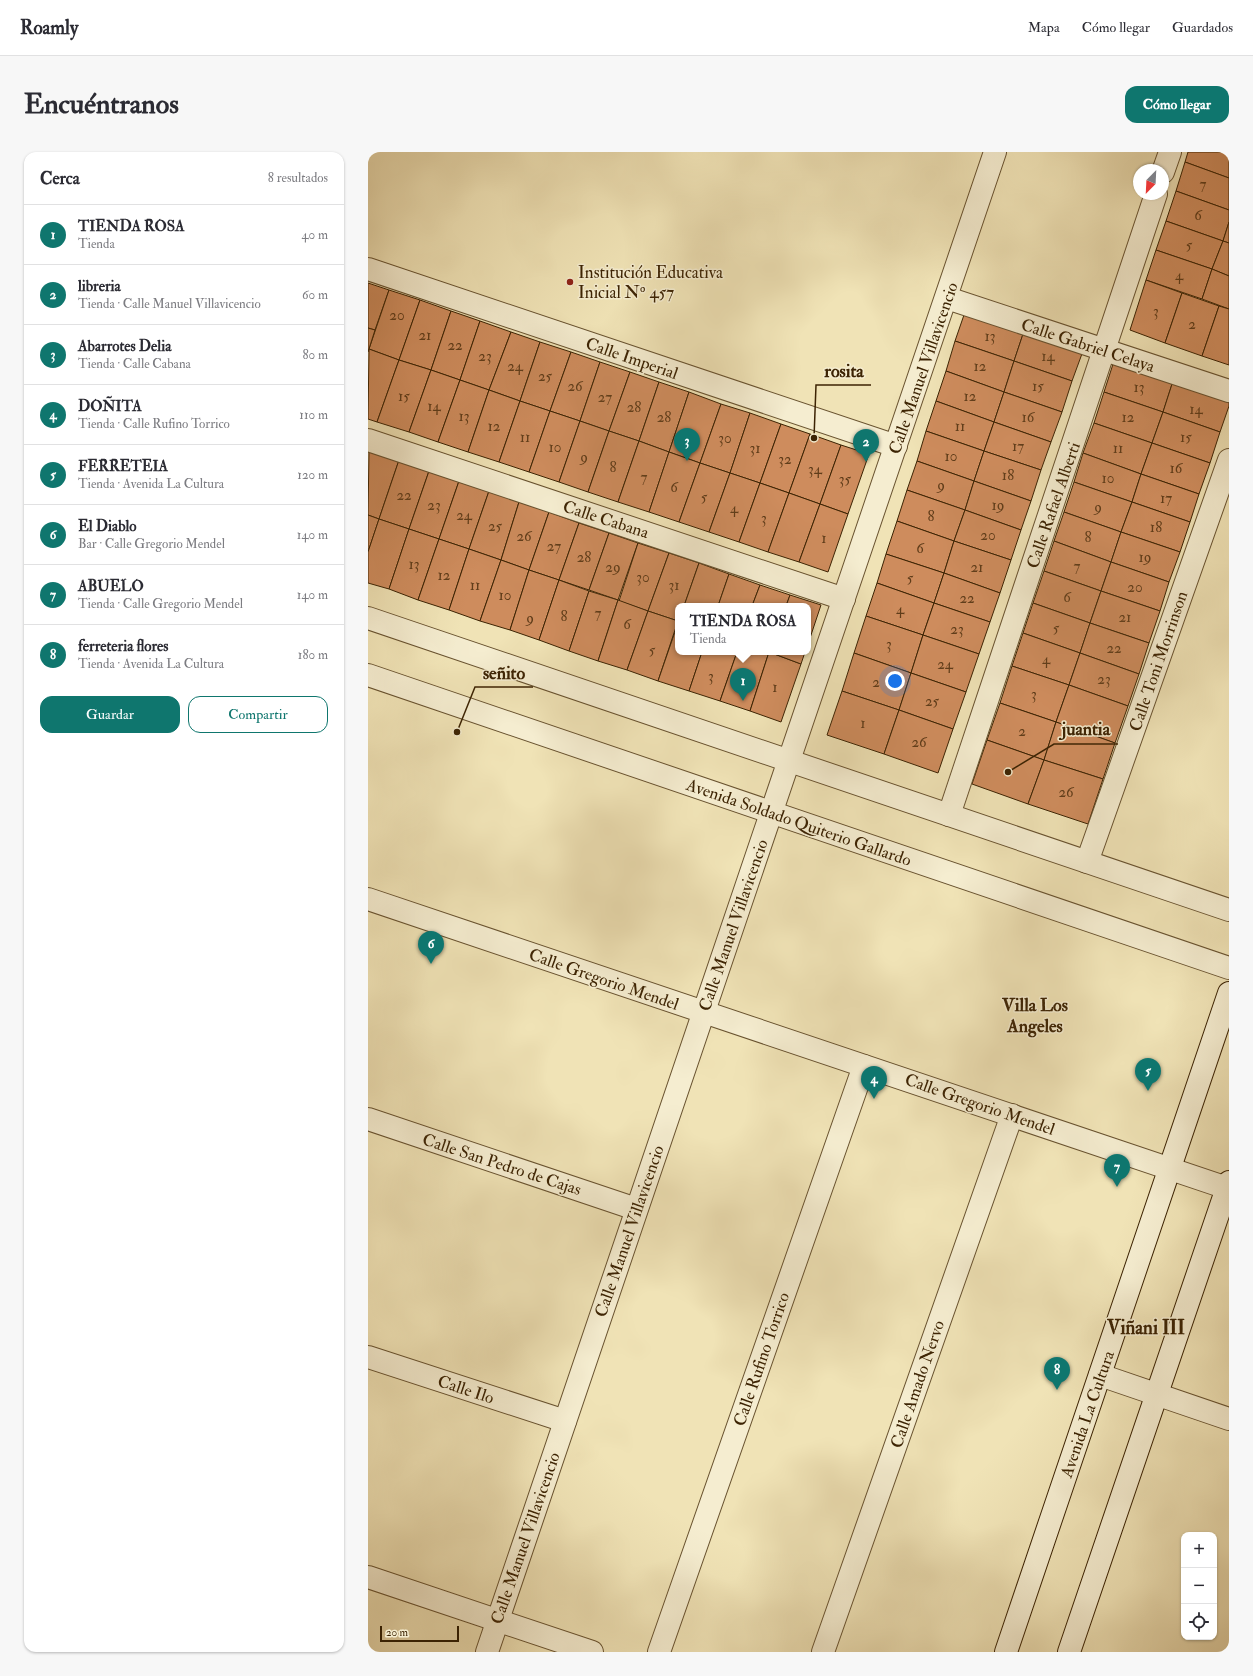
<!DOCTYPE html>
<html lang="es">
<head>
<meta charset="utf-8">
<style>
	body { margin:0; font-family:"IM FELL Double Pica",serif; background:#f7f7f7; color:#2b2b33 }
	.controls { position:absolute; right:12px; bottom:12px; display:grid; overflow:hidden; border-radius:8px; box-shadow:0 1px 3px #0004 }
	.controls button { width:36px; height:36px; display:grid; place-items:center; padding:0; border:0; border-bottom:1px solid #e1e1e2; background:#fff; color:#2b2b33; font:20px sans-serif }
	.compass { position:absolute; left:765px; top:12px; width:36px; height:36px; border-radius:50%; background:#fff; box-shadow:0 1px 3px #0004; rotate:204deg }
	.scale { position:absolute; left:12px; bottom:10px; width:79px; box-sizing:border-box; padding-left:4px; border:2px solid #3c2303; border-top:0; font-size:11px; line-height:14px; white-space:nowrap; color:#3c2303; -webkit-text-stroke:3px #f5edd0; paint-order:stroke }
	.you { position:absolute; left:527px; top:529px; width:14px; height:14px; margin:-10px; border:3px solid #fff; border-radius:50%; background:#1a73e8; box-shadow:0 0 0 6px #1a73e833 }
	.badge { display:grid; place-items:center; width:26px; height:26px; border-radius:50%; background:#0f766e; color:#fff; font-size:13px; font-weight:700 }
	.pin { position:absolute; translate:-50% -33px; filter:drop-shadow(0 1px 2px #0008) }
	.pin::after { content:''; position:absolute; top:21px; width:14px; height:12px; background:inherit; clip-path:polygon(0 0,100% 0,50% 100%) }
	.popup { position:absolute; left:307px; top:451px; width:136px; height:52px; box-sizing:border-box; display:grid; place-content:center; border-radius:8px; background:#fff; filter:drop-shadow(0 1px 3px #0005); font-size:13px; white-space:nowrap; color:#7c7c81 }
	.popup b { font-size:15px; color:#2b2b33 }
	.popup::after { content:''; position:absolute; left:50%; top:100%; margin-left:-8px; border:8px solid transparent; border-top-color:#fff }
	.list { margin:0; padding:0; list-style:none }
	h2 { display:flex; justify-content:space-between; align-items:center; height:52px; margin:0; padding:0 16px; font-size:17px }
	h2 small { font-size:13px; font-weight:400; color:#7c7c81 }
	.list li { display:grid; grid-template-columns:26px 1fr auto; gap:12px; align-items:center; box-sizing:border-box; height:60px; padding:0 16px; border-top:1px solid #e1e1e2 }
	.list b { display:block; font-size:15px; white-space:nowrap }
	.list p { margin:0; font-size:13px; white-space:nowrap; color:#7c7c81 }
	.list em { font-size:13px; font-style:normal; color:#7c7c81 }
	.actions { display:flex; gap:8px; padding:12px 16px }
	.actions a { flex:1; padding:9px 0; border:1px solid #0f766e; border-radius:12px; text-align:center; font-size:14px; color:#0f766e }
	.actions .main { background:#0f766e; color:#fff }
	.icon { flex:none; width:22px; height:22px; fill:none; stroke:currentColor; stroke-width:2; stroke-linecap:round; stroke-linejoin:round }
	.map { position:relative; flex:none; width:861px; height:1500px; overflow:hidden; border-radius:12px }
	header { display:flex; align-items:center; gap:24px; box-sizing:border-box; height:56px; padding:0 20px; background:#fff; border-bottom:1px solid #e1e1e2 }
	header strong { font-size:19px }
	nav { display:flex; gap:22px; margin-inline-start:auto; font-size:14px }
	.intro { display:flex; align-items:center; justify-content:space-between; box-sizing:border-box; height:96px; padding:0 24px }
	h1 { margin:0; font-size:28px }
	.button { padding:10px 18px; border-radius:12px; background:#0f766e; color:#fff; font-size:14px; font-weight:700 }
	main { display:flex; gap:24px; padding:0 24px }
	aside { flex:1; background:#fff; border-radius:12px; box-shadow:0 1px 3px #0004 }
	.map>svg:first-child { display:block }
	.building { fill:#ce8c5d; stroke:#3c2303 }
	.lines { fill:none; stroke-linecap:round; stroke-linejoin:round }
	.minor-casing { stroke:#695330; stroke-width:24 }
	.tertiary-casing { stroke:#695330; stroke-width:24 }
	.secondary-casing { stroke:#3c2303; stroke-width:24 }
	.minor { stroke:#f5edd0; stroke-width:22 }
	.tertiary { stroke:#f5edd0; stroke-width:22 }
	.secondary { stroke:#f5edd0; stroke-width:22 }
	.poi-dot { fill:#8f2418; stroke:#f5edd0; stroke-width:1.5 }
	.labels { text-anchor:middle; stroke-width:3; stroke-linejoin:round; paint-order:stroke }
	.number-label { font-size:15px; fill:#603d1a }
	.poi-label { font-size:17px; fill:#3c2303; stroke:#f5edd0; text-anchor:start }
	.street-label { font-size:17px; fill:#3c2303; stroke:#f5edd0 }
	.neighbourhood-label { font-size:18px; font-weight:bold; fill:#3c2303; stroke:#f5edd0 }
	.quarter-label { font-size:19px; font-weight:bold; fill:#3c2303; stroke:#f5edd0 }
	.leader { fill:none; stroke:#3c2303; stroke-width:1.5 }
	.callout-dot { fill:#3c2303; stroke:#f5edd0; stroke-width:1.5 }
	.callout-label { font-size:18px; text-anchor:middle; font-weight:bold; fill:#3c2303; stroke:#f5edd0; stroke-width:3; stroke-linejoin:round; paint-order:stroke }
</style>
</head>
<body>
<header>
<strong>Roamly</strong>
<nav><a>Mapa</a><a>Cómo llegar</a><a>Guardados</a></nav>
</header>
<div class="intro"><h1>Encuéntranos</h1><a class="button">Cómo llegar</a></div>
<main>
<aside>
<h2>Cerca<small>8 resultados</small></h2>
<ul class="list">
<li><span class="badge">1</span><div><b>TIENDA ROSA</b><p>Tienda</p></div><em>40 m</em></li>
<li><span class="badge">2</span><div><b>libreria</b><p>Tienda · Calle Manuel Villavicencio</p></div><em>60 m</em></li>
<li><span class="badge">3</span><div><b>Abarrotes Delia</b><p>Tienda · Calle Cabana</p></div><em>80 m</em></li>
<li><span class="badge">4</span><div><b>DOÑITA</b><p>Tienda · Calle Rufino Torrico</p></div><em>110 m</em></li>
<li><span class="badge">5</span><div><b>FERRETEIA</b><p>Tienda · Avenida La Cultura</p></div><em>120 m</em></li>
<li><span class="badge">6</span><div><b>El Diablo</b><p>Bar · Calle Gregorio Mendel</p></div><em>140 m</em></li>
<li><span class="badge">7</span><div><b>ABUELO</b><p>Tienda · Calle Gregorio Mendel</p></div><em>140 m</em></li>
<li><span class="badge">8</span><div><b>ferreteria flores</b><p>Tienda · Avenida La Cultura</p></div><em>180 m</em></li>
</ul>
<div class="actions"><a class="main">Guardar</a><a>Compartir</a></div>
</aside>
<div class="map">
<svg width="861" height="1500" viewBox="0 0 861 1500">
	<rect width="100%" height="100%" fill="#f0e3b6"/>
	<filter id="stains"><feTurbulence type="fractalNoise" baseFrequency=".005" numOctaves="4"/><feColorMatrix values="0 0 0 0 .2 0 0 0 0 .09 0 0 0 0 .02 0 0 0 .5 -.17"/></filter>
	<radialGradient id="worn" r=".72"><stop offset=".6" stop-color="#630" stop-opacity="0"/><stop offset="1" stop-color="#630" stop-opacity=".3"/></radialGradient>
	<!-- building -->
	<g class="building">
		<polygon points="820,0 861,0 861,26 817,10"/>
		<polygon points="817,10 861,26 861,58 808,39"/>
		<polygon points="808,39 861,58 861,70 855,89 798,69"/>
		<polygon points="798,69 855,89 844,117 788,98"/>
		<polygon points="861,70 861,91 855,89"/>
		<polygon points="855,89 861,91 861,124 844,117"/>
		<polygon points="788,98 844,117 834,147 778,128"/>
		<polygon points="844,117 861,124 861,157 834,147"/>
		<polygon points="778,128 814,141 797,191 762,178"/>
		<polygon points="0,131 21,138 7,178 0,176"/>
		<polygon points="21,138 52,148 31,208 1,197"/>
		<polygon points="814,141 851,154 834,204 797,191"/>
		<polygon points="52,148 83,159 63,218 31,208"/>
		<polygon points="851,154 861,157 861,213 834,204"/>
		<polygon points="83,159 112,169 92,228 63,218"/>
		<polygon points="597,160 656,179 646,209 587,189"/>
		<polygon points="112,169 143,180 121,238 92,228"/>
		<polygon points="0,176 7,178 0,200"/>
		<polygon points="656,179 715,199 704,229 646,209"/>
		<polygon points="143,180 172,190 152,249 121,238"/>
		<polygon points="587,189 646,209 636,240 578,219"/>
		<polygon points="172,190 203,200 182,259 152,249"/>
		<polygon points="1,197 31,208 9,270 0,267"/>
		<polygon points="203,200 232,210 212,269 182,259"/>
		<polygon points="31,208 63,218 41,280 9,270"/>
		<polygon points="646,209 704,229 694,260 636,240"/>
		<polygon points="746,209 805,229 795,260 736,240"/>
		<polygon points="232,210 262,220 241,279 212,269"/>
		<polygon points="63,218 92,228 70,290 41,280"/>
		<polygon points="578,219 636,240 626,270 568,249"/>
		<polygon points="262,220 291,230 271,289 241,279"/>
		<polygon points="92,228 121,238 100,300 70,290"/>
		<polygon points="805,229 861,248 861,254 852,280 795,260"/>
		<polygon points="291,230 321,240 301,300 271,289"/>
		<polygon points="121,238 152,249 131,310 100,300"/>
		<polygon points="321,240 353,252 332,311 301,300"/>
		<polygon points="636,240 694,260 683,290 626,270"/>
		<polygon points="736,240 795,260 784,291 726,271"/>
		<polygon points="152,249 182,259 161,320 131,310"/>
		<polygon points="568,249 626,270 616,299 558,279"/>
		<polygon points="353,252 382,261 362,321 332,311"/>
		<polygon points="182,259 212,269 191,330 161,320"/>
		<polygon points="795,260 852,280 842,311 784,291"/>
		<polygon points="382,261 413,272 392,331 362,321"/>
		<polygon points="212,269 241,279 220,340 191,330"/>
		<polygon points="626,270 683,290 673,318 616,299"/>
		<polygon points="726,271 784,291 773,322 715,301"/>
		<polygon points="413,272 442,282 421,341 392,331"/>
		<polygon points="241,279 271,289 250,350 220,340"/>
		<polygon points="558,279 616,299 606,329 549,309"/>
		<polygon points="442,282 473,293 452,352 421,341"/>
		<polygon points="271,289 301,300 281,360 250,350"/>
		<polygon points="784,291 842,311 831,342 773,322"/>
		<polygon points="473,293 501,302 480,362 452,352"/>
		<polygon points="1,299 31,308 11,367 0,363"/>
		<polygon points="616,299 673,318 663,349 606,329"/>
		<polygon points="301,300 332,311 311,370 281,360"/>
		<polygon points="715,301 773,322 764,350 706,330"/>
		<polygon points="31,308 61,319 41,377 11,367"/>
		<polygon points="549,309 606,329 597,358 539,338"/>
		<polygon points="332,311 362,321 341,380 311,370"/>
		<polygon points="61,319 91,329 71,387 41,377"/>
		<polygon points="362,321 392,331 371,390 341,380"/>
		<polygon points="773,322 831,342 822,370 764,350"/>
		<polygon points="91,329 121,339 101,397 71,387"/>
		<polygon points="606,329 663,349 653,378 597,358"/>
		<polygon points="706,330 764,350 753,380 696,360"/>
		<polygon points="392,331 421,341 400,400 371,390"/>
		<polygon points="539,338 597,358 586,389 529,369"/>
		<polygon points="121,339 151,350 133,408 101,397"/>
		<polygon points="421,341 452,352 431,410 400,400"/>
		<polygon points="151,350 181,360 161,418 133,408"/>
		<polygon points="764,350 822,370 812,400 753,380"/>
		<polygon points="452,352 480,362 460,420 431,410"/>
		<polygon points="597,358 653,378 643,408 586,389"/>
		<polygon points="181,360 211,371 191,428 161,418"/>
		<polygon points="696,360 753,380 743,410 686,389"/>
		<polygon points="0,363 11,367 0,400"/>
		<polygon points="11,367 41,377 21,437 0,431 0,400"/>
		<polygon points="529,369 586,389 576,421 518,402"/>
		<polygon points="211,371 241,381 221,438 191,428"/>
		<polygon points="41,377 71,387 50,448 21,437"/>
		<polygon points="753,380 812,400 801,430 743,410"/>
		<polygon points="241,381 270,391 250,448 221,438"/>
		<polygon points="71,387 101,397 81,458 50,448"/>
		<polygon points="586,389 643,408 632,441 576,421"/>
		<polygon points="686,389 743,410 733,439 676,419"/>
		<polygon points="270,391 301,401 280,459 251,449"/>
		<polygon points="101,397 133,408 112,469 81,458"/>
		<polygon points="301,401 331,411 316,454 310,454 310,469 280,459"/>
		<polygon points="518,402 576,421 566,451 509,431"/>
		<polygon points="133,408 161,418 142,478 112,469"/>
		<polygon points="743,410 801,430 792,459 733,439"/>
		<polygon points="331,411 361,422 350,454 316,454"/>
		<polygon points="161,418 191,428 171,488 142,478"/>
		<polygon points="676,419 733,439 722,471 665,451"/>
		<polygon points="576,421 632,441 622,470 566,451"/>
		<polygon points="361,422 392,433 384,454 350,454"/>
		<polygon points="191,428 221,439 201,499 171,488"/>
		<polygon points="509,431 566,451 555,483 498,464"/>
		<polygon points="392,433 422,443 418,454 384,454"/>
		<polygon points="221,439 250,448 230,509 201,499"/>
		<polygon points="733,439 792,459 781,491 722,471"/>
		<polygon points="422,443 453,453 440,492 440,454 418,454"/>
		<polygon points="250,448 280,459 259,518 230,509"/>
		<polygon points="566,451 622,470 611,502 555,483"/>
		<polygon points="665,451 722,471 712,501 655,481"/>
		<polygon points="280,459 310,469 290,529 259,518"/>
		<polygon points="498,464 555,483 543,521 486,501"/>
		<polygon points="310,471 310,500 334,500 321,539 290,529"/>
		<polygon points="722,471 781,491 771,522 712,501"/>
		<polygon points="655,481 712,501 701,533 644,514"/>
		<polygon points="555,483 611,502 598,540 543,521"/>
		<polygon points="334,500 369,500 352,549 321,539"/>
		<polygon points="369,500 401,500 382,559 352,549"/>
		<polygon points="401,500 433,512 413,570 382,559"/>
		<polygon points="401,500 437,500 433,512"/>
		<polygon points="486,501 543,521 531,558 474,539"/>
		<polygon points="712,501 771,522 760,554 701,533"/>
		<polygon points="644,514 701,533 688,570 632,551"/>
		<polygon points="543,521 598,540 585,577 531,558"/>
		<polygon points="701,533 760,554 747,591 688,570"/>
		<polygon points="474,539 531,558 516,602 459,583"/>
		<polygon points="632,551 688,570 676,608 619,588"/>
		<polygon points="531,558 585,577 570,621 516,602"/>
		<polygon points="688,570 747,591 735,627 676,608"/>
		<polygon points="619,588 676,608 660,652 604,632"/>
		<polygon points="676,608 735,627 720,672 660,652"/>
	</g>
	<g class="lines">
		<defs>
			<g id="minor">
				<polyline points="795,20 802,0"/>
				<polyline points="0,117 528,294"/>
				<polyline points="579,146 861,239"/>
				<polyline points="0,288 476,447"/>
				<polyline points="581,663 788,42"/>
				<polyline points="719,710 861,308"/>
				<polyline points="0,747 859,1036"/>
				<polyline points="0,967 268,1057"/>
				<polyline points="0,1205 197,1269"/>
				<polyline points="732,1223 861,1267"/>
				<polyline points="0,1425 224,1500"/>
				<polyline points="119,1500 627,0"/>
				<polyline points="291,1500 496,914"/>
				<polyline points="455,1500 644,963"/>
			</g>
			<g id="tertiary">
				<polyline points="0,466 861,758"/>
				<polyline points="0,523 861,816"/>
			</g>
			<g id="secondary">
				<polyline points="638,1500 861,841"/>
				<polyline points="701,1500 861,1030"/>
			</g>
		</defs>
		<!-- minor casing -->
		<use href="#minor" class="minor-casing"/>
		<!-- tertiary casing -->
		<use href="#tertiary" class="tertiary-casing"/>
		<!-- secondary casing -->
		<use href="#secondary" class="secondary-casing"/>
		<!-- minor -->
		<use href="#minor" class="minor"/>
		<!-- tertiary -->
		<use href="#tertiary" class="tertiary"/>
		<!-- secondary -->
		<use href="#secondary" class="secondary"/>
	</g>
	<!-- markers -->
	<circle class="poi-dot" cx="202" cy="130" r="4"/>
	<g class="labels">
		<!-- number labels -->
		<g class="number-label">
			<text x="835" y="37">7</text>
			<text x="830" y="68">6</text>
			<text x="821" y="98">5</text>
			<text x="811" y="128">4</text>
			<text x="788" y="164">3</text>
			<text x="29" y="168">20</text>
			<text x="824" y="177">2</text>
			<text x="57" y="188">21</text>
			<text x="622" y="189">13</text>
			<text x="87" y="198">22</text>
			<text x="117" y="209">23</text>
			<text x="680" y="209">14</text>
			<text x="147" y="219">24</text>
			<text x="612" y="219">12</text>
			<text x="177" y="229">25</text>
			<text x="207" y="239">26</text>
			<text x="670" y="239">15</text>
			<text x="771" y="240">13</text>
			<text x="36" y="249">15</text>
			<text x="602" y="249">12</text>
			<text x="237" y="250">27</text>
			<text x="66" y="259">14</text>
			<text x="266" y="260">28</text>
			<text x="828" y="262">14</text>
			<text x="96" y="269">13</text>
			<text x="296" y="270">28</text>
			<text x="660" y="270">16</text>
			<text x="760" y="270">12</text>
			<text x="126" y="279">12</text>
			<text x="592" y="279">11</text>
			<text x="157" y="290">11</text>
			<text x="818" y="290">15</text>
			<text x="357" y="291">30</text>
			<text x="650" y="299">17</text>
			<text x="187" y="300">10</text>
			<text x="387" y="301">31</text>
			<text x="750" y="301">11</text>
			<text x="583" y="309">10</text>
			<text x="216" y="310">9</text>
			<text x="417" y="312">32</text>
			<text x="245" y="320">8</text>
			<text x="808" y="321">16</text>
			<text x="447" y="322">34</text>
			<text x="640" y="328">18</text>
			<text x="276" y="330">7</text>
			<text x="740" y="331">10</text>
			<text x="477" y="332">35</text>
			<text x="573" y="338">9</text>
			<text x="306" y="340">6</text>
			<text x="36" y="348">22</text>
			<text x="336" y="350">5</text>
			<text x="798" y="351">17</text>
			<text x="66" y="358">23</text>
			<text x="630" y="358">19</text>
			<text x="730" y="360">9</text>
			<text x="366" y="361">4</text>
			<text x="96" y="368">24</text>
			<text x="563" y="369">8</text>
			<text x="396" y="371">3</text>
			<text x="127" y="379">25</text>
			<text x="788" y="380">18</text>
			<text x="620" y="388">20</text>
			<text x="156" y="389">26</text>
			<text x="720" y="390">8</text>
			<text x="456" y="391">1</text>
			<text x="186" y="399">27</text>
			<text x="552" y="401">6</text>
			<text x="216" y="410">28</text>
			<text x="777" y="410">19</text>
			<text x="46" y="417">13</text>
			<text x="709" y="419">7</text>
			<text x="245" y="420">29</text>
			<text x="609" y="420">21</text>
			<text x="76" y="428">12</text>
			<text x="275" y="430">30</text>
			<text x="542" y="431">5</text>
			<text x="107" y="438">11</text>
			<text x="306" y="438">31</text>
			<text x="767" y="440">20</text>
			<text x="137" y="448">10</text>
			<text x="699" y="450">6</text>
			<text x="599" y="451">22</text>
			<text x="532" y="462">4</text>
			<text x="230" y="466">7</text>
			<text x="196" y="469">8</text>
			<text x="757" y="470">21</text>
			<text x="162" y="471">9</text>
			<text x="259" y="477">6</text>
			<text x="688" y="481">5</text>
			<text x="589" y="482">23</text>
			<text x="521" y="497">3</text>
			<text x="746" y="501">22</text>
			<text x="284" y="503">5</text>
			<text x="678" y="512">4</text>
			<text x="577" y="517">24</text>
			<text x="343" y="529">3</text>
			<text x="736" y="532">23</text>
			<text x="508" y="535">2</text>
			<text x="407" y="540">1</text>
			<text x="666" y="547">3</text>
			<text x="564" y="554">25</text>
			<text x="495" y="576">1</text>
			<text x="654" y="584">2</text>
			<text x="551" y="595">26</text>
			<text x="698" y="645">26</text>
		</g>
		<!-- poi labels -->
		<g class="poi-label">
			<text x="210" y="126">Institución Educativa<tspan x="210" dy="20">Inicial Nº 457</tspan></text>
		</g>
		<!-- street labels -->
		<g class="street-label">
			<text transform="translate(720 193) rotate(18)" y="6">Calle Gabriel Celaya</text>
			<text transform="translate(264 206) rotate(19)" y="6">Calle Imperial</text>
			<text transform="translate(555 216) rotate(-71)" y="6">Calle Manuel Villavicencio</text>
			<text transform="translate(685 353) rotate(-71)" y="6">Calle Rafael Alberti</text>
			<text transform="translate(238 367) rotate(18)" y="6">Calle Cabana</text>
			<text transform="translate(790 509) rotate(-71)" y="6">Calle Toni Morrinson</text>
			<text transform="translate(431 670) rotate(19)" y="6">Avenida Soldado Quiterio Gallardo</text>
			<text transform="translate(365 773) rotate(-71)" y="6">Calle Manuel Villavicencio</text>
			<text transform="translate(236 827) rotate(19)" y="6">Calle Gregorio Mendel</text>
			<text transform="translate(612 952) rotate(19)" y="6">Calle Gregorio Mendel</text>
			<text transform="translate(134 1012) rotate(18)" y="6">Calle San Pedro de Cajas</text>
			<text transform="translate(261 1079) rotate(-71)" y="6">Calle Manuel Villavicencio</text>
			<text transform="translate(393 1207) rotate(-71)" y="6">Calle Rufino Torrico</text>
			<text transform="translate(549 1232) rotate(-71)" y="6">Calle Amado Nervo</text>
			<text transform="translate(98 1237) rotate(18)" y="6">Calle Ilo</text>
			<text transform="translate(719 1262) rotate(-71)" y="6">Avenida La Cultura</text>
			<text transform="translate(157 1386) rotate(-71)" y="6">Calle Manuel Villavicencio</text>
		</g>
		<!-- neighbourhood labels -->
		<g class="neighbourhood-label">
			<text x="667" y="859">Villa Los<tspan x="667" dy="21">Angeles</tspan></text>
		</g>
		<!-- quarter labels -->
		<g class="quarter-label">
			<text x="778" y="1182">Viñani III</text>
		</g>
	</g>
	<!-- callouts -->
	<path class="leader" d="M446 286L448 233H503M89 580L107 535H165M640 620L686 592H750"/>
	<g class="callout-dot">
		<circle cx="446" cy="286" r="4"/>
		<circle cx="89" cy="580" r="4"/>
		<circle cx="640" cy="620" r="4"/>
	</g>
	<g class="callout-label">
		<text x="476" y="225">rosita</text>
		<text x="136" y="527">señito</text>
		<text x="718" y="583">juantia</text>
	</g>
	<rect width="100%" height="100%" filter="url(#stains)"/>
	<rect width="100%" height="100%" fill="url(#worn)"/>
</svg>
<div class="controls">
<button>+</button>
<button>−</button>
<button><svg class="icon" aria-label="locate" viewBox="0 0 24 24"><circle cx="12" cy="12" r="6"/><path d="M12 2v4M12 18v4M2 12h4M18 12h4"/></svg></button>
</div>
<svg class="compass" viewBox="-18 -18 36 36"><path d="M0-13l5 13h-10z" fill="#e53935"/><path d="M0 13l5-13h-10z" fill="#7c7c81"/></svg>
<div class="scale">20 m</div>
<div class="you"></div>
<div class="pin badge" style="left:375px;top:549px">1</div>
<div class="popup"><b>TIENDA ROSA</b>Tienda</div>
<div class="pin badge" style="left:498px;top:310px">2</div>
<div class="pin badge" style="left:319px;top:309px">3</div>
<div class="pin badge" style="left:506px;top:947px">4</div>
<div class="pin badge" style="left:780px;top:939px">5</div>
<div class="pin badge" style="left:63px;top:812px">6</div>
<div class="pin badge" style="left:749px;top:1035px">7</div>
<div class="pin badge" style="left:689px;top:1238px">8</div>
</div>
</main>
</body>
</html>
